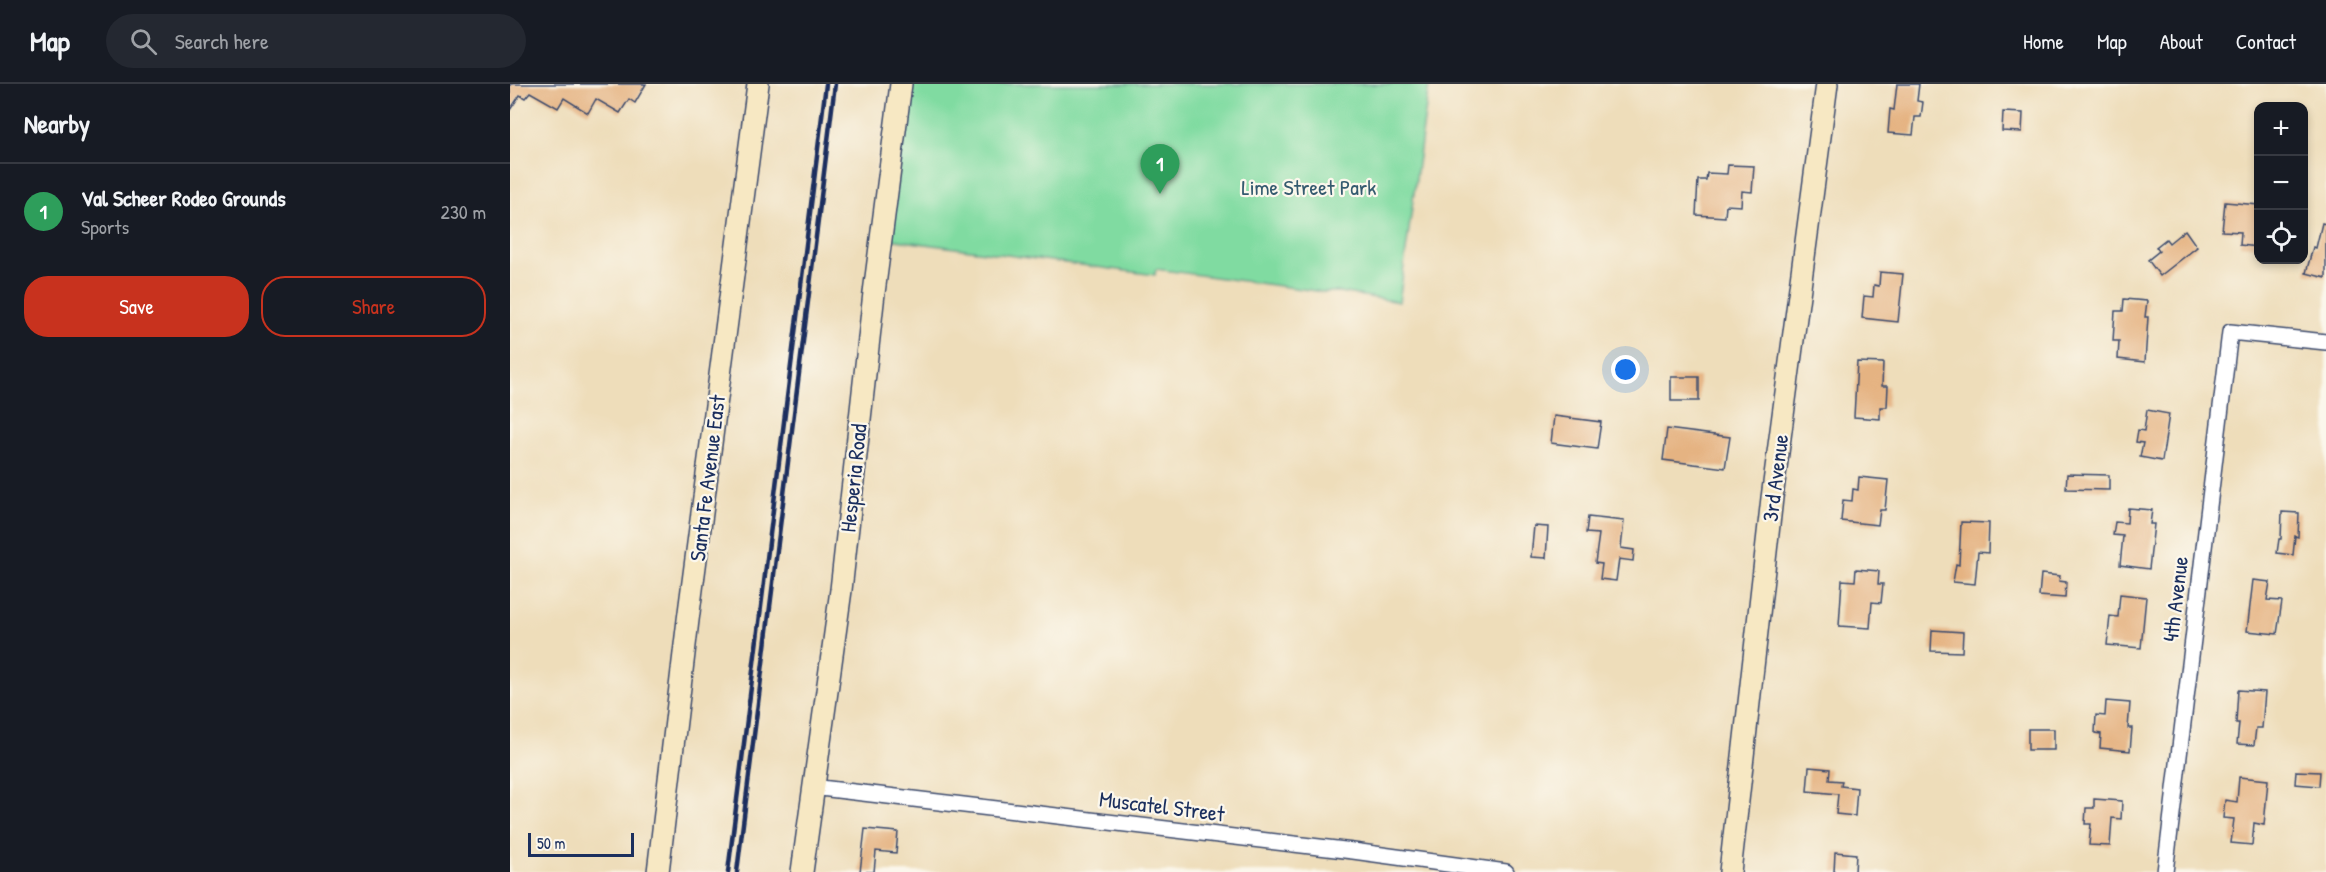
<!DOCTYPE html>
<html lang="en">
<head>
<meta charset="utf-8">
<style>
	body { margin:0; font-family:"Patrick Hand",sans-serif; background:#242831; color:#f1f3f6 }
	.controls { position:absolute; right:18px; top:18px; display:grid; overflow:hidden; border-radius:12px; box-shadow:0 3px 9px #0003 }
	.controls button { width:54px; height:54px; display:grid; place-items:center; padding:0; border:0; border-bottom:2px solid #363941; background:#171b24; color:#f1f3f6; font:30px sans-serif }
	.scale { position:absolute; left:18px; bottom:15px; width:106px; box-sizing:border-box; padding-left:6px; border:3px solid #1b2f5e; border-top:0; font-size:16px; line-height:21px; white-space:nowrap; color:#1b2f5e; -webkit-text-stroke:4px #fbf7ec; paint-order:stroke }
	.you { position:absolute; left:1116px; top:286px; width:21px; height:21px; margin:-15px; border:4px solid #fff; border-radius:50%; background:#1a73e8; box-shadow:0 0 0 9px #1a73e833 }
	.badge { display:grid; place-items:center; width:39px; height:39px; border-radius:50%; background:#c8321e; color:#fff; font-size:20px; font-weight:700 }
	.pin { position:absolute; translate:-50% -50px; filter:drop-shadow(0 2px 3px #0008) }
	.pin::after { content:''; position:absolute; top:32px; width:21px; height:18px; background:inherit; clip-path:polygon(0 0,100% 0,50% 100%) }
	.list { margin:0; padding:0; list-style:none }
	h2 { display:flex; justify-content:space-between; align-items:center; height:78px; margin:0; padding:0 24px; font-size:26px }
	h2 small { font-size:20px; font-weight:400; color:#9ea1a6 }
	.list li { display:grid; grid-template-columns:39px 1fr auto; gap:18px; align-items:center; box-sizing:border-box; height:96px; padding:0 24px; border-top:2px solid #363941 }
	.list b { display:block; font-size:22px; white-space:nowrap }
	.list p { margin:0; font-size:20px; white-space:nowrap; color:#9ea1a6 }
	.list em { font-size:20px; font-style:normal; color:#9ea1a6 }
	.actions { display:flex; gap:12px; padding:18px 24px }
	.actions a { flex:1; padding:14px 0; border:2px solid #c8321e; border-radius:24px; text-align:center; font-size:21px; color:#c8321e }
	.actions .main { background:#c8321e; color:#fff }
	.icon { flex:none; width:33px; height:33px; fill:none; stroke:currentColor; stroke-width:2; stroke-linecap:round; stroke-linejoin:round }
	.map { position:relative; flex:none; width:1816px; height:788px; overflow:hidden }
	header { display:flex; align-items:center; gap:36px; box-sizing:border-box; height:84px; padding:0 30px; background:#171b24; border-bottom:2px solid #363941 }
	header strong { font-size:28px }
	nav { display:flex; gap:33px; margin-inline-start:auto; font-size:21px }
	.search { width:420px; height:54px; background:#242831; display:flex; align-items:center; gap:15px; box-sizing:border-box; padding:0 21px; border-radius:33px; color:#9ea1a6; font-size:22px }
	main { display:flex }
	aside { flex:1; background:#171b24 }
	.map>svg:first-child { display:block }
	.green { fill:#80dba1; stroke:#4e8580; stroke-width:1.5 }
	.building { fill:#e5b382 }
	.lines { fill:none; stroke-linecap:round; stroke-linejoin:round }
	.street-casing { stroke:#3b496c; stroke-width:18 }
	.secondary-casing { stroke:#3b496c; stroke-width:24 }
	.street { stroke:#fff; stroke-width:15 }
	.secondary { stroke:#f7e8c3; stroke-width:21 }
	.rail { stroke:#1b2f5e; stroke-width:4.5 }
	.labels { text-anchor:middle; stroke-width:4.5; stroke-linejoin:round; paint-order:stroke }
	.park-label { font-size:22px; fill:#345a6f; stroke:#fbf7ec }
	.street-label { font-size:22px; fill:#1b2f5e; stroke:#fbf7ec }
</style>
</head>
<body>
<header>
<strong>Map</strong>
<div class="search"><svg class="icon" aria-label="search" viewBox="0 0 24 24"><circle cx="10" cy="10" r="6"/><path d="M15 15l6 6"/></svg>Search here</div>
<nav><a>Home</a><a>Map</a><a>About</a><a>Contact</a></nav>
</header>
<main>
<aside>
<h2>Nearby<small></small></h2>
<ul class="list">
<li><span class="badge" style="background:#2e9e5b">1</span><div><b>Val Scheer Rodeo Grounds</b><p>Sports</p></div><em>230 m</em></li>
</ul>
<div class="actions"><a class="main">Save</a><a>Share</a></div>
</aside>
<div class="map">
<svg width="1816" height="788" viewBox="0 0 1816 788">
	<rect width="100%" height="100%" fill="#fbf7ec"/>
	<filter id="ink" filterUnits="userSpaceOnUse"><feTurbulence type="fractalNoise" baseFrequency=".0167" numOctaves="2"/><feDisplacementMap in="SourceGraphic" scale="12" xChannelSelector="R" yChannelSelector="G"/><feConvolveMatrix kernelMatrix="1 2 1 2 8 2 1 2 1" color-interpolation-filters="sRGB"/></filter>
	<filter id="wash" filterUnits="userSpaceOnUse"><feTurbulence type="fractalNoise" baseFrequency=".008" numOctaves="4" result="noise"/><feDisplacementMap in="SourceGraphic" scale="24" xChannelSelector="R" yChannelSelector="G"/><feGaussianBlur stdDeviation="1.35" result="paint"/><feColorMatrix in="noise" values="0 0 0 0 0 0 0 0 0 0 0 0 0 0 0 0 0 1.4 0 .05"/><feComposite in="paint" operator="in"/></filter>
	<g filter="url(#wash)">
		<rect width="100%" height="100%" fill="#eeddba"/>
		<!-- green -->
		<polygon class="green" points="398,0 919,0 889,218 829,208 813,208 646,185 645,191 379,155"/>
		<g id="blocks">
			<!-- building -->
			<g class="building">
				<polygon points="0,0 136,0 125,19 119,15 110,29 86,15 78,29 54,14 48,24 20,8 15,14 10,11 0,26"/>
				<polygon points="1387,0 1409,0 1407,17 1413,18 1411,33 1405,33 1403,51 1378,49 1380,25 1384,26"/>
				<polygon points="1493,28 1513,29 1512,48 1492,47"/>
				<polygon points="1218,81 1244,82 1242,108 1232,107 1231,122 1216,121 1215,133 1186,131 1188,96 1196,96 1197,89 1217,90"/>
				<polygon points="1715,118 1749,121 1749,163 1730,161 1731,148 1712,147"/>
				<polygon points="1812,139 1816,140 1816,194 1796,189 1803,163 1806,164"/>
				<polygon points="1675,146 1687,163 1650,192 1638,176 1649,167 1646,163 1656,155 1659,159"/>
				<polygon points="1370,188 1393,190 1388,238 1352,234 1354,212 1363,213 1364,201 1369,202"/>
				<polygon points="1614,215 1637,217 1635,233 1638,233 1635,278 1608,275 1609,257 1603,257 1605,227 1613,227"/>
				<polygon points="1347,278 1373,279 1372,302 1378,302 1377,323 1370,323 1370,335 1344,333"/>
				<rect x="1161" y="293" width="28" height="24"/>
				<polygon points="1637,326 1659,330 1652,377 1630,373 1633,359 1626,358 1628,346 1634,347"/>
				<polygon points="1044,332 1091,338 1087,365 1041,359"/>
				<polygon points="1157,345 1220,353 1215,384 1153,376"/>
				<polygon points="1557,390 1599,391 1599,406 1556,405"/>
				<polygon points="1349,393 1378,396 1375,426 1370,426 1368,441 1331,437 1333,416 1342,417 1343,405 1348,406"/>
				<polygon points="1618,424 1642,426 1640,440 1644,440 1639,485 1610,481 1613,452 1603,451 1605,438 1617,439"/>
				<polygon points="1772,428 1789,429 1788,453 1785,452 1783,471 1767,469 1769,455 1771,455"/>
				<polygon points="1078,433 1114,437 1111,464 1124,466 1123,477 1109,475 1106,497 1090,495 1092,480 1085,479 1089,450 1076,449"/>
				<polygon points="1451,438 1479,439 1478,469 1468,468 1465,500 1443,498 1446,480 1449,481"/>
				<polygon points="1024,442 1038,443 1036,474 1021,473"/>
				<polygon points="1346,485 1369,487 1368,500 1373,500 1371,519 1362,518 1360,544 1329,542 1332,496 1345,497"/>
				<polygon points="1531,490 1550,492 1549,497 1556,498 1555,514 1529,512"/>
				<polygon points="1743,496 1760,498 1757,516 1772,517 1767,550 1737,547"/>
				<polygon points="1610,510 1636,513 1631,564 1597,561 1600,532 1608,533"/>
				<polygon points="1422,546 1453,548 1452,568 1421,567"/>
				<polygon points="1728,606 1755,608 1752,644 1746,644 1744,661 1727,660 1729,639 1726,639"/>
				<polygon points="1596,617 1620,619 1618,644 1622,644 1620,667 1590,664 1591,650 1585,649 1586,631 1595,632"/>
				<rect x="1518" y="645" width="26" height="21"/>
				<polygon points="1299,683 1320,685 1319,696 1332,697 1331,702 1347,704 1345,732 1326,730 1328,710 1297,707"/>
				<polygon points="1786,687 1810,688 1809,702 1785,700"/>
				<polygon points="1729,693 1758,696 1754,741 1744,739 1742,761 1721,759 1724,735 1713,734 1715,716 1727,718"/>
				<polygon points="1584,715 1612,717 1611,735 1602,734 1600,762 1579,761 1581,740 1575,740 1576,724 1584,724"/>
				<polygon points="355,745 388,748 386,769 366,767 364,788 350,788"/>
				<polygon points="1325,768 1346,770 1345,788 1324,788"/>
			</g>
		</g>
	</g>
	<g filter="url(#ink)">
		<use href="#blocks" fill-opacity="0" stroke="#3b496c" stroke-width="1.5"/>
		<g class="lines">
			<defs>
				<g id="street">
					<polyline points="302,703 843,767 996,788"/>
					<polyline points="1655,788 1720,248 1816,258"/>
				</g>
				<g id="secondary">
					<polyline points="148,788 178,536 248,0"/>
					<polyline points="292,788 331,506 364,209 391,0"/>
					<polyline points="1220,788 1262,414 1317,0"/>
				</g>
			</defs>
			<!-- street casing -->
			<use href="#street" class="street-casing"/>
			<!-- secondary casing -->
			<use href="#secondary" class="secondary-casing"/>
			<!-- street -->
			<use href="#street" class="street"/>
			<!-- secondary -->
			<use href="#secondary" class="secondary"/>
			<!-- rail -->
			<g class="rail">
				<polyline points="218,788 316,0"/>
				<polyline points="227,788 325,0"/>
			</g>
		</g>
	</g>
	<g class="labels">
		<!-- park labels -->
		<g class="park-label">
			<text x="799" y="111">Lime Street Park</text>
		</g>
		<!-- street labels -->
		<g class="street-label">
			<text transform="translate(197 394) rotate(-83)" y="8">Santa Fe Avenue East</text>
			<text transform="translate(343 394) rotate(-84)" y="8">Hesperia Road</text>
			<text transform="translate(1265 394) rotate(-83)" y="8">3rd Avenue</text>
			<text transform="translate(1665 515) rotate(-83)" y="8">4th Avenue</text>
			<text transform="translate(652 722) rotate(7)" y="8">Muscatel Street</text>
		</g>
	</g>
</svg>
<div class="controls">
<button>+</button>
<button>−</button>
<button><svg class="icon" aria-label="locate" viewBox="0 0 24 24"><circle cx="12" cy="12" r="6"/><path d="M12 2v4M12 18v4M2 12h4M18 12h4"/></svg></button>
</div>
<div class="scale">50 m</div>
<div class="you"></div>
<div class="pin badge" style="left:650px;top:110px;background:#2e9e5b">1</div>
</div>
</main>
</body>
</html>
